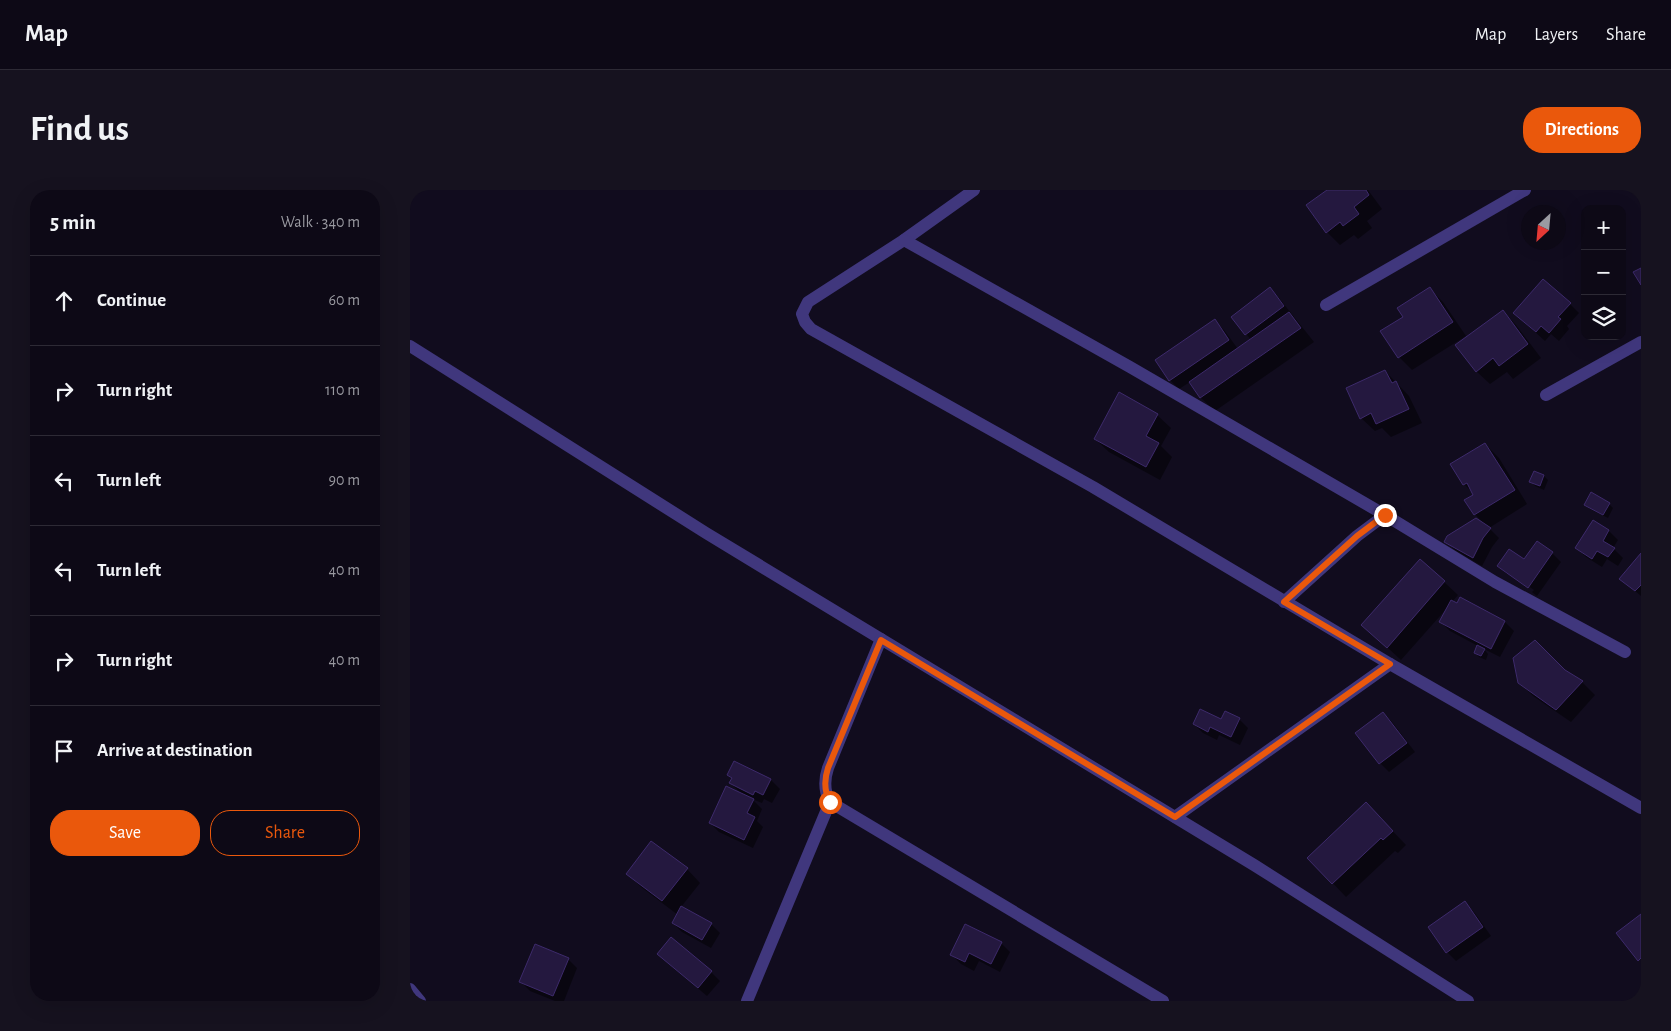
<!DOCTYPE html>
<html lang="en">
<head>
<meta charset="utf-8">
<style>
	body { margin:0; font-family:"Alegreya Sans",sans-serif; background:#16121f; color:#f1f3f6 }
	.controls { position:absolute; right:15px; top:15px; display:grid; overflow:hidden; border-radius:10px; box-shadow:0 5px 20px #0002 }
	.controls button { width:45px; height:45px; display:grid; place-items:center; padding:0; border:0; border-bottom:1px solid #2d2a35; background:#0d0916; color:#f1f3f6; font:25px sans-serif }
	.compass { position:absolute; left:1111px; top:15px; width:45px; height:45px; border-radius:50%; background:#0d0916; box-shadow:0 5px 20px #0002; rotate:206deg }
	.stop { position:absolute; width:15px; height:15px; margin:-11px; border:4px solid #ea580c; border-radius:50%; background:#fff }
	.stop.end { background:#ea580c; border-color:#fff; box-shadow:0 1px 5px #0008 }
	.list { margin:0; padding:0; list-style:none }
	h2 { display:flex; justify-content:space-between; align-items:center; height:65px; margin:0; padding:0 20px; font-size:21px }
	h2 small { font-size:16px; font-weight:400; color:#9a9aa1 }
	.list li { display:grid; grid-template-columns:32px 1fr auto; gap:15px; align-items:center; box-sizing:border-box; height:90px; padding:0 20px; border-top:1px solid #2d2a35 }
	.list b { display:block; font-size:19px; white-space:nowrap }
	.list em { font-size:16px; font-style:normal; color:#9a9aa1 }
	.actions { display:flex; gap:10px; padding:15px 20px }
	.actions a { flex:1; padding:11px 0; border:1px solid #ea580c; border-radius:20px; text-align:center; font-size:18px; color:#ea580c }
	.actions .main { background:#ea580c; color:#fff }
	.icon { flex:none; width:28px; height:28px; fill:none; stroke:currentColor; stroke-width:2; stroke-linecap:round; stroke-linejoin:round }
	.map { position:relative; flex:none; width:1231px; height:811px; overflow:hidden; border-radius:20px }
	header { display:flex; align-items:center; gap:30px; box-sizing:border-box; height:70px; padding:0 25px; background:#0d0916; border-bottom:1px solid #2d2a35 }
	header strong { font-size:24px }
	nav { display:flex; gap:28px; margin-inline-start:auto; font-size:18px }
	.intro { display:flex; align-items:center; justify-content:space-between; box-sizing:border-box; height:120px; padding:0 30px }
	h1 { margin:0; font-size:35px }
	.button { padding:12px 22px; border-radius:20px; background:#ea580c; color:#fff; font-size:18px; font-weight:700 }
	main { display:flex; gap:30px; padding:0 30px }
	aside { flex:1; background:#0d0916; border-radius:20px; box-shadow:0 5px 20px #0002 }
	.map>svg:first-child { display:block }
	.shadow { fill:#0007 }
	.building { fill:#24183f; stroke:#3d2a6b }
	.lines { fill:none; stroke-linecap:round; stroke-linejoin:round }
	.street { stroke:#40377d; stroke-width:12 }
	.route { stroke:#ea580c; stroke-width:6 }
</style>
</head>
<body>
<header>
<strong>Map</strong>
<nav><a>Map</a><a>Layers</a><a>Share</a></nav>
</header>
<div class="intro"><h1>Find us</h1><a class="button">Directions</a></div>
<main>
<aside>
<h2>5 min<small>Walk · 340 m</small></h2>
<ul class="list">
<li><svg class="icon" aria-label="ahead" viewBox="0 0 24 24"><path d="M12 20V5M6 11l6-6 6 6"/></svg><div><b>Continue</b></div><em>60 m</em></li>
<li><svg class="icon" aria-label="right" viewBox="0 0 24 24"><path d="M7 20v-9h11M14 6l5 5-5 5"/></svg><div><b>Turn right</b></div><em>110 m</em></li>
<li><svg class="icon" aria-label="left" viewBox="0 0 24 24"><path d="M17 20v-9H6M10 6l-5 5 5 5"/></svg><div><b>Turn left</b></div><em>90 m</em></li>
<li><svg class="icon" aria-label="left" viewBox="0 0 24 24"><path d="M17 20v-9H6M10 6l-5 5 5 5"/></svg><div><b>Turn left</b></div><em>40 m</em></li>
<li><svg class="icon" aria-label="right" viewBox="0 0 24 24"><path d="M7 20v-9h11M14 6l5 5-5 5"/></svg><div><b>Turn right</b></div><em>40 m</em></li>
<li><svg class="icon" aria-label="arrive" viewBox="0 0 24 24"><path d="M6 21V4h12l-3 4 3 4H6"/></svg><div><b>Arrive at destination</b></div></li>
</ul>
<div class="actions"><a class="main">Save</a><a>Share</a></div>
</aside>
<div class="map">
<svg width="1231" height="811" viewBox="0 0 1231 811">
	<rect width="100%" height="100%" fill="#110c1e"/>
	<!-- shadow -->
	<g class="shadow">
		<polygon points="919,0 958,0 972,19 957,31 962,38 948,49 944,45 930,55 917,42"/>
		<polygon points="860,99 869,108 904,152 805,221 791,208 780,192 769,199 760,190 747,171 805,131 814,140 828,159 841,150 823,127"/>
		<polygon points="1020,99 1033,112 1056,146 1002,180 989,167 994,127"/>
		<polygon points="1160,114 1169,123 1157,136 1159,139 1149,151 1141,144 1135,151 1114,132"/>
		<polygon points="1093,121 1106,135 1131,168 1103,189 1097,182 1080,194 1066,181"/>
		<polygon points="975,181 999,206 1012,233 981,247 972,238 965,241 951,228"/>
		<polygon points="747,225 761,238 751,256 762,267 750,290 699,262 685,249"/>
		<polygon points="1075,254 1089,268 1117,314 1079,338 1089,348 1082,357 1072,376 1045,360 1036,351 1072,332 1065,324 1065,305 1054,294"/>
		<polygon points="1124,282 1134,286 1138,290 1134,300 1125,296 1121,292"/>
		<polygon points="1175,314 1199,314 1203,318 1198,328 1180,319"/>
		<polygon points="1184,332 1199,341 1208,350 1203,358 1213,368 1208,376 1197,369 1192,377 1176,367 1167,358"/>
		<polygon points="1127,353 1142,363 1151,372 1127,406 1122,402 1124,400 1097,381 1097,384 1088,376 1114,371"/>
		<polygon points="1231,364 1231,406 1211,389"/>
		<polygon points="1034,392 1048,405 1042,412 1095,432 1104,441 1090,467 1074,459 1078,464 1076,470 1069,467 1065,462 1068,456 1040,441 1031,432 1038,417 991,470 953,435"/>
		<polygon points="1109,492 1172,492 1185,505 1161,532 1123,506"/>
		<polygon points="816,523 829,529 838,538 830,555 809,545 807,550 793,543 784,534 812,531"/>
		<polygon points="973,523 982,532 1005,562 979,582 970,573"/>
		<polygon points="324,572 361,590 370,599 362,613 354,609 352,613 342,609 352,619 347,631 353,637 343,658 309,642 300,633 332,604 320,593 322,589 318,585"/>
		<polygon points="970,628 996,655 988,663 985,661 936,707 899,668"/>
		<polygon points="277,679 290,693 271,717 301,734 310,743 301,758 272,742 263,733 268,725 231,697 218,684"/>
		<polygon points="1055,713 1064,722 1081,746 1046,771 1037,762"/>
		<polygon points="591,753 600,762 590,782 569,771 564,781 551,774 542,765"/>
		<polygon points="158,769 167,778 154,811 145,811 120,801 111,792"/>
		<polygon points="258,773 301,782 310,791 297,806"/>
	</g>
	<!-- building -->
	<g class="building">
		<polygon points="917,0 956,0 959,5 944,17 949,24 933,36 930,32 916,43 896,15"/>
		<polygon points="1231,78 1231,95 1223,82"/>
		<polygon points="1133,89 1161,113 1148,127 1151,129 1139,143 1131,136 1126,142 1103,123"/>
		<polygon points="860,97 874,116 835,145 821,127"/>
		<polygon points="1020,97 1043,132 988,168 970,141 993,127 987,118"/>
		<polygon points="1093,120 1118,154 1089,176 1083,168 1066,182 1045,155"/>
		<polygon points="879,122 891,138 790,208 779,192"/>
		<polygon points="805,129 819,150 759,191 745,170"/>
		<polygon points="975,180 982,193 986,191 999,219 966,234 961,223 950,229 936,198"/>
		<polygon points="709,202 748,224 736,246 749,253 736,277 684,249"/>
		<polygon points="1075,253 1105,300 1064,325 1054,310 1063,305 1057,293 1053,295 1040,274"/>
		<polygon points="1124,281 1134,285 1130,296 1119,292"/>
		<polygon points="1181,302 1200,313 1193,325 1174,315"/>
		<polygon points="1066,328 1081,338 1073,348 1063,368 1034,352 1037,346"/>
		<polygon points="1183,330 1199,340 1193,351 1205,358 1198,367 1187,361 1182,369 1165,358"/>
		<polygon points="1127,351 1143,362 1118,398 1087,376 1099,359 1114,369"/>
		<polygon points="1231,363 1231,395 1225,401 1209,389"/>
		<polygon points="1010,369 1035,391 977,458 951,435"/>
		<polygon points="1050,407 1095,431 1081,459 1029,432 1041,410 1047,413"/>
		<polygon points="1125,450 1155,480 1173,491 1146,520 1108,493 1103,468"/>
		<polygon points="1067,455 1075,459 1071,466 1064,463"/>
		<polygon points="790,519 811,529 815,521 830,528 821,547 800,537 798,542 783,534"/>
		<polygon points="973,522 997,553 969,574 945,543"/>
		<polygon points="324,571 361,589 353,605 345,601 343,605 319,593 322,588 317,585"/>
		<polygon points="316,596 344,609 337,623 345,627 334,650 299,633"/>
		<polygon points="956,612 983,641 973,650 971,648 922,694 897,668"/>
		<polygon points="241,651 278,678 252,711 216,684"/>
		<polygon points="1055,711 1073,737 1036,763 1018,737"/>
		<polygon points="271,716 302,733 292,750 262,733"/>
		<polygon points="1231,724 1231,768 1228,771 1206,743"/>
		<polygon points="555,734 592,752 581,774 559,763 555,772 540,765"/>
		<polygon points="261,747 302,781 288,798 247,764"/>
		<polygon points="125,754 159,768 143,806 109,792"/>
	</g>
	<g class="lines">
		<!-- street -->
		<g class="street">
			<polyline points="564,0 494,50 398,112 392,124 395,132 401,139 683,297 980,474 1231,618"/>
			<polyline points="494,50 720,177 975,325 1085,392 1215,462"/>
			<polyline points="916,115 1115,0"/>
			<polyline points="0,156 296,343 844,675 1058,811"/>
			<polyline points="1136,205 1231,152"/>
			<polyline points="874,412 947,346 975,325"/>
			<path d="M471 449 418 578C414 590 414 601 420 612L753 811"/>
			<polyline points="765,627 980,474"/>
			<polyline points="0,799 10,811"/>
			<polyline points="337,811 420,612"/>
		</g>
	</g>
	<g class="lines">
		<!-- route -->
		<path class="route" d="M420 612C414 601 414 590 418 578L471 450 765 627 980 474 874 412 947 346 975 325"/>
	</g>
</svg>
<div class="controls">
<button>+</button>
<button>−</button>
<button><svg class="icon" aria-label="layers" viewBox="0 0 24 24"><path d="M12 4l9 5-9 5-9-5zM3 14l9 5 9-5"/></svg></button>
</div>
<svg class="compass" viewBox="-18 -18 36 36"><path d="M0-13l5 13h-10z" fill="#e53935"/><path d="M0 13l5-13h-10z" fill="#9a9aa1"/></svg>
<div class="stop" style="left:420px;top:612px"></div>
<div class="stop end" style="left:975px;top:325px"></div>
</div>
</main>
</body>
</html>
